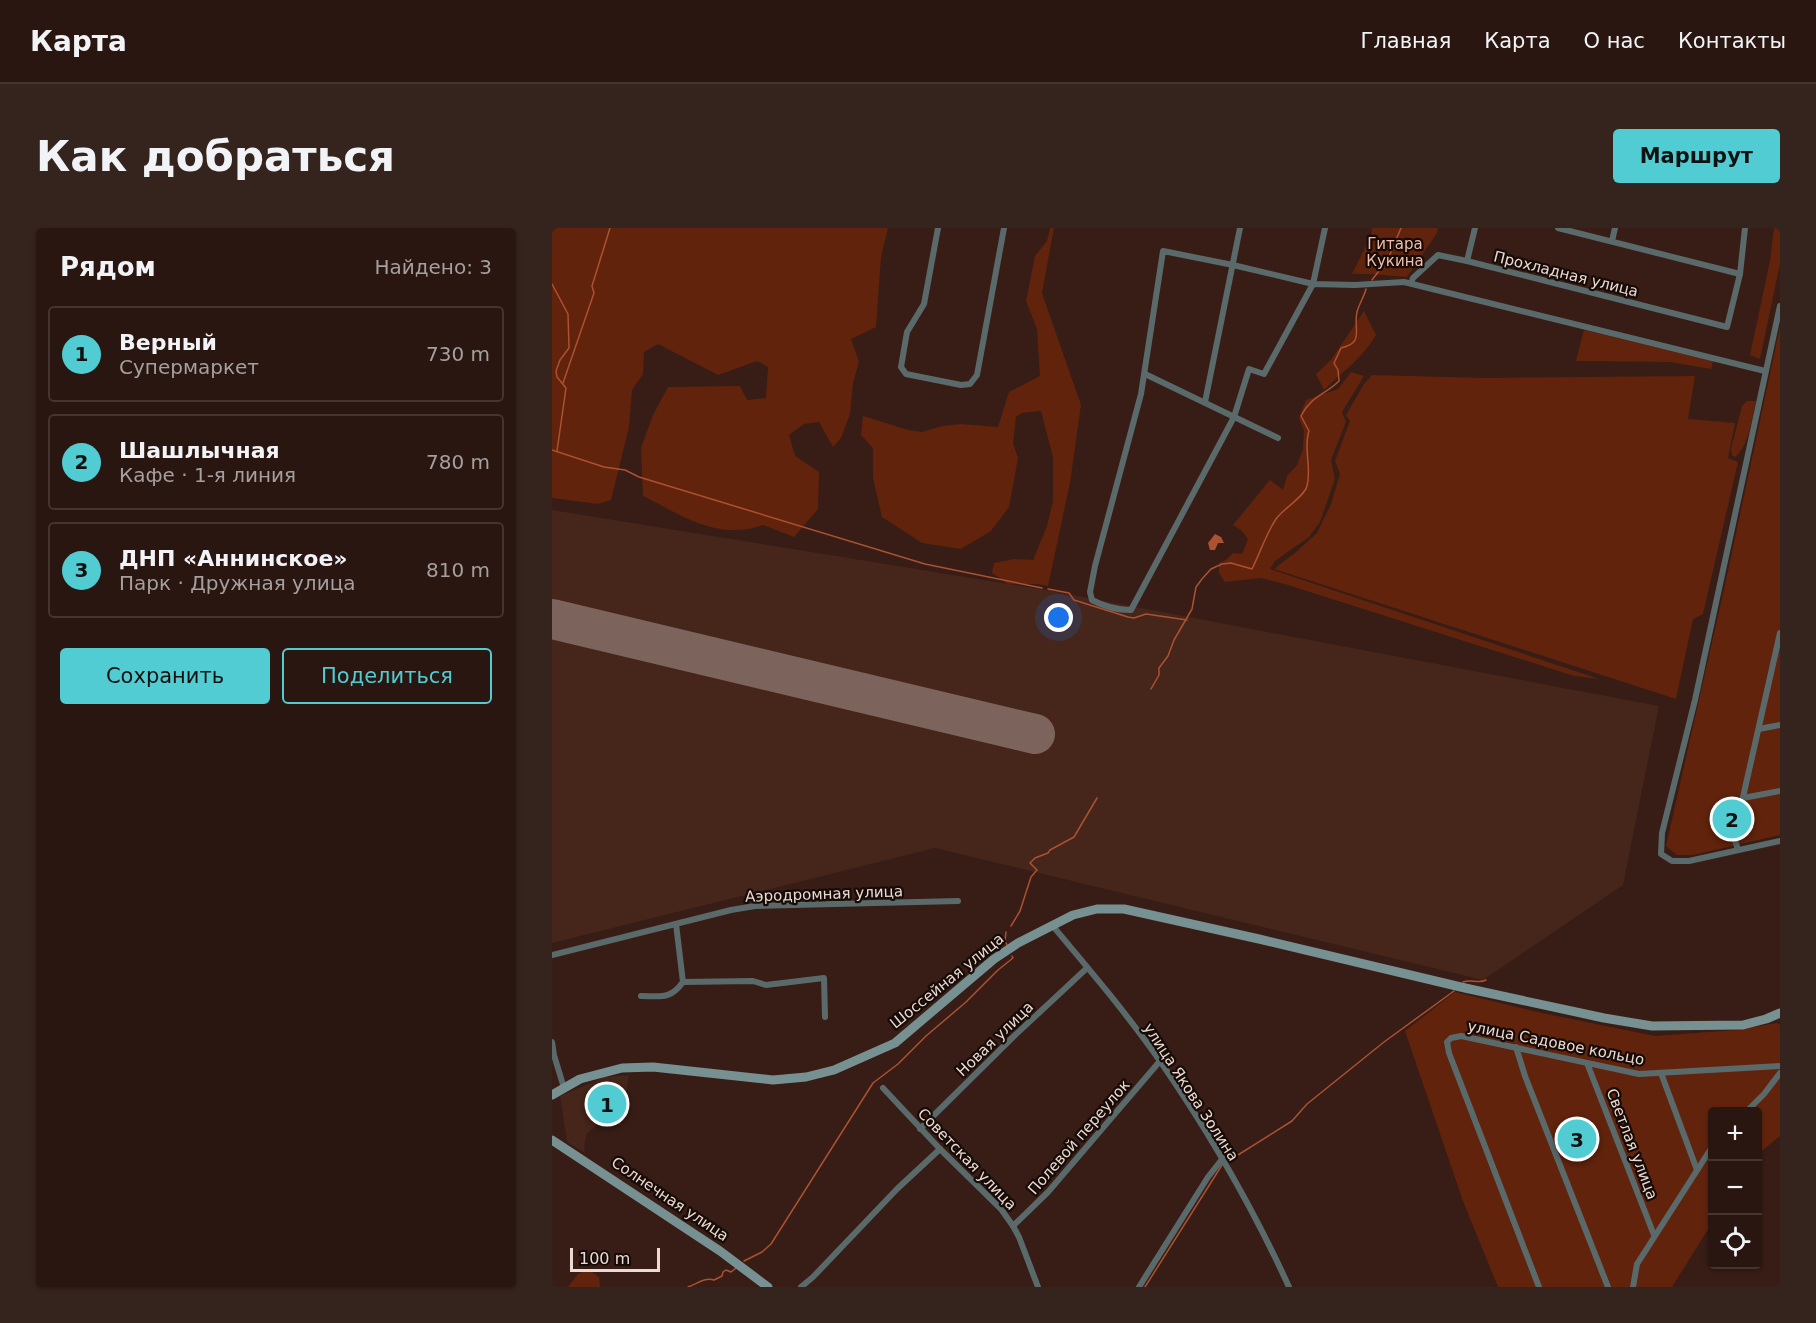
<!DOCTYPE html>
<html lang="ru">
<head>
<meta charset="utf-8">
<style>
	body { margin:0; font-family:"DejaVu Sans",sans-serif; background:#35231e; color:#f1f3f6 }
	.controls { position:absolute; right:18px; bottom:18px; display:grid; overflow:hidden; border-radius:6px; box-shadow:0 2px 4px #0004 }
	.controls button { width:54px; height:54px; display:grid; place-items:center; padding:0; border:0; border-bottom:2px solid #453530; background:#291610; color:#f1f3f6; font:30px sans-serif }
	.scale { position:absolute; left:18px; bottom:15px; width:90px; box-sizing:border-box; padding-left:6px; border:3px solid #ecd9d3; border-top:0; font-size:16px; line-height:21px; white-space:nowrap; color:#ecd9d3; -webkit-text-stroke:4px #160b07; paint-order:stroke }
	.you { position:absolute; left:507px; top:390px; width:21px; height:21px; margin:-15px; border:4px solid #fff; border-radius:50%; background:#1a73e8; box-shadow:0 0 0 9px #1a73e833 }
	.badge { display:grid; place-items:center; width:39px; height:39px; border-radius:50%; background:#51ccd3; color:#111; font-size:20px; font-weight:700 }
	.pin { position:absolute; translate:-50% -50%; border:3px solid #fff; box-shadow:0 2px 6px #0006 }
	.list { margin:0; padding:0; list-style:none }
	h2 { display:flex; justify-content:space-between; align-items:center; height:78px; margin:0; padding:0 24px; font-size:26px }
	h2 small { font-size:20px; font-weight:400; color:#a59f9f }
	.list li { display:grid; grid-template-columns:39px 1fr auto; gap:18px; align-items:center; box-sizing:border-box; height:96px; margin:0 12px 12px; padding:0 12px; border:2px solid #453530; border-radius:6px }
	.list b { display:block; font-size:22px; white-space:nowrap }
	.list p { margin:0; font-size:20px; white-space:nowrap; color:#a59f9f }
	.list em { font-size:20px; font-style:normal; color:#a59f9f }
	.actions { display:flex; gap:12px; padding:18px 24px }
	.actions a { flex:1; padding:14px 0; border:2px solid #51ccd3; border-radius:6px; text-align:center; font-size:21px; color:#51ccd3 }
	.actions .main { background:#51ccd3; color:#111 }
	.icon { flex:none; width:33px; height:33px; fill:none; stroke:currentColor; stroke-width:2; stroke-linecap:round; stroke-linejoin:round }
	.map { position:relative; flex:none; width:1228px; height:1059px; overflow:hidden; border-radius:6px }
	header { display:flex; align-items:center; gap:36px; box-sizing:border-box; height:84px; padding:0 30px; background:#291610; border-bottom:2px solid #453530 }
	header strong { font-size:28px }
	nav { display:flex; gap:33px; margin-inline-start:auto; font-size:21px }
	.intro { display:flex; align-items:center; justify-content:space-between; box-sizing:border-box; height:144px; padding:0 36px }
	h1 { margin:0; font-size:42px }
	.button { padding:15px 27px; border-radius:6px; background:#51ccd3; color:#111; font-size:21px; font-weight:700 }
	main { display:flex; gap:36px; padding:0 36px }
	aside { flex:1; background:#291610; border-radius:6px; box-shadow:0 2px 4px #0004 }
	.map>svg:first-child { display:block }
	.built { fill:#46251a }
	.green { fill:#61230c }
	.water { fill:#ac5132 }
	.lines { fill:none; stroke-linecap:round; stroke-linejoin:round }
	.stream { stroke:#ac5132; stroke-width:1.5 }
	.runway { stroke:#7c645d; stroke-width:40 }
	.minor { stroke:#5a6a6b; stroke-width:6 }
	.secondary { stroke:#779192; stroke-width:9 }
	.labels { text-anchor:middle; stroke-width:4.5; stroke-linejoin:round; paint-order:stroke }
	.park-label { font-size:15px; fill:#f0bead; stroke:#160b07 }
	.street-label { font-size:15px; fill:#ecd9d3; stroke:#160b07 }
</style>
</head>
<body>
<header>
<strong>Карта</strong>
<nav><a>Главная</a><a>Карта</a><a>О нас</a><a>Контакты</a></nav>
</header>
<div class="intro"><h1>Как добраться</h1><a class="button">Маршрут</a></div>
<main>
<aside>
<h2>Рядом<small>Найдено: 3</small></h2>
<ul class="list">
<li><span class="badge">1</span><div><b>Верный</b><p>Супермаркет</p></div><em>730 m</em></li>
<li><span class="badge">2</span><div><b>Шашлычная</b><p>Кафе · 1-я линия</p></div><em>780 m</em></li>
<li><span class="badge">3</span><div><b>ДНП «Аннинское»</b><p>Парк · Дружная улица</p></div><em>810 m</em></li>
</ul>
<div class="actions"><a class="main">Сохранить</a><a>Поделиться</a></div>
</aside>
<div class="map">
<svg width="1228" height="1059" viewBox="0 0 1228 1059">
	<rect width="100%" height="100%" fill="#371d15"/>
	<!-- built -->
	<g class="built">
		<polygon points="0,282 494,362 1107,478 1071,657 931,752 383,620 0,715"/>
		<polygon points="77,847 69,897 49,894 35,905 32,918 33,925 15,914 8,868 53,849"/>
	</g>
	<!-- green -->
	<g class="green">
		<path d="M0 0H336L329 29 324 99 299 111 307 134 301 155 298 186 289 210 281 219 267 194 252 196 237 207 243 228 267 244 266 281 242 309 211 297C165 313 131 288 91 268L89 220 101 187 116 159 188 158 195 172 214 170 216 139 205 133 166 147 106 116 92 124 91 146 80 162 77 199 59 272 46 276 0 270Z"/>
		<polygon points="498,0 502,0 490,65 529,177 518,255 496,358 485,356 456,356 440,345 442,335 462,331 481,332 495,298 501,273 501,229 489,183 470,185 464,189 461,215 466,230 457,279 439,303 409,321 370,315 330,289 321,250 321,220 309,207 311,188 356,202 370,204 390,198 408,196 446,199 457,164 488,148 485,101 474,73 483,28 495,13"/>
		<path d="M820 0H886L885 5 855 49C837 48 818 45 800 46L819 8Z"/>
		<polygon points="1222,0 1228,0 1228,36 1208,131 1198,127 1218,33"/>
		<path d="M812 83 824 107C811 130 790 144 772 162L764 146 779 132Z"/>
		<polygon points="1228,99 1228,607 1141,627 1125,627 1114,618 1173,357"/>
		<polygon points="1032,102 1161,133 1159,141 1117,134 1024,133"/>
		<polygon points="799,144 812,148 790,184 794,194 779,232 783,251 768,294 757,309 723,333 718,341 1047,451 1022,448 736,357 709,350 673,354 667,345 667,335 674,332 681,325 690,326 696,311 689,302 681,297 718,252 731,262 735,248 745,237 751,221 752,203 747,190 754,172 786,161"/>
		<polygon points="820,147 932,150 1143,148 1136,191 1183,195 1176,230 1186,234 1151,386 1141,391 1124,471 722,341 744,324 765,305 779,276 788,246 783,233 798,193 794,187 812,156"/>
		<path d="M1195 173H1204C1200 190 1197 218 1183 229L1180 227 1179 221 1190 178Z"/>
		<polygon points="903,764 990,785 1103,808 1184,802 1225,795 1228,797 1228,908 1206,926 1206,884 1160,884 1160,995 1120,1059 946,1059 911,973 853,803"/>
		<polygon points="36,1041 47,1049 48,1059 16,1059 26,1046"/>
	</g>
	<!-- water -->
	<polygon class="water" points="663,306 669,309 672,315 666,315 663,322 658,322 656,315"/>
	<g class="lines">
		<!-- stream -->
		<g class="stream">
			<polyline points="820,52 836,31 849,0"/>
			<polyline points="0,56 16,86 17,120 8,132 4,143 5,149 14,160 5,223"/>
			<polyline points="11,155 42,65 40,58 58,0"/>
			<polyline points="0,222 52,239 73,242 87,249 373,336 490,360"/>
			<polyline points="496,361 517,365 522,372 576,389 582,390 594,386 635,392"/>
			<path d="M599 461 607 447V440L616 428 622 412 640 381 644 359 650 351 659 341 670 336 679 335 700 341C708 325 714 306 724 291 732 280 752 269 755 258 760 239 751 221 757 203L749 188C759 168 773 167 787 153L786 142 782 135 789 120C813 115 801 101 805 84 807 76 812 69 814 61"/>
			<polyline points="459,698 468,683 479,649 485,642 478,635 483,630 496,625 498,622 522,609 545,570"/>
			<polyline points="454,704 453,713 455,717"/>
			<path d="M911 754C919 751 927 756 934 752"/>
			<polyline points="678,932 740,893 755,876 832,814 902,763"/>
			<polyline points="192,1033 210,1024 219,1016 321,855 346,836 374,808 414,774 446,742 461,730 460,728"/>
			<path d="M136 1059C145 1056 152 1049 162 1052L170 1048 171 1044 174 1042 179 1044 184 1040"/>
			<polyline points="593,1059 670,937"/>
		</g>
		<!-- runway -->
		<polyline class="runway" points="0,391 483,506"/>
		<!-- minor -->
		<g class="minor">
			<polyline points="386,0 372,76 355,104 349,139 354,146 409,157 418,156 425,147 452,0"/>
			<path d="M773 0 761 56 712 146 697 141 682 189 579 382C565 382 553 379 540 372L538 364 543 338 589 166 611 23 681 37 761 56 803 57 852 54 1213 143"/>
			<polyline points="1006,0 1188,46"/>
			<polyline points="1060,13 1063,0"/>
			<polyline points="915,33 923,0"/>
			<polyline points="859,55 861,50 886,27 915,33 1175,99 1188,46 1193,0"/>
			<polyline points="1228,78 1143,472 1110,605 1109,626 1120,633 1137,633 1228,613"/>
			<polyline points="593,146 726,210"/>
			<polyline points="653,174 688,0"/>
			<polyline points="1207,501 1228,497"/>
			<polyline points="1191,570 1228,563"/>
			<polyline points="1186,622 1182,609 1228,405"/>
			<polyline points="124,696 131,754"/>
			<path d="M500 697C537 741 575 786 608 833 657 904 701 980 737 1059"/>
			<polyline points="0,727 179,682 203,678 406,673"/>
			<path d="M89 768C109 768 118 772 131 754L201 753 214 757 272 750 273 789"/>
			<polyline points="0,814 2,827 12,860"/>
			<polyline points="964,819 973,848 1056,1059"/>
			<polyline points="1035,835 1102,1007"/>
			<polyline points="1109,845 1145,942"/>
			<polyline points="331,860 388,921 449,981 461,998 467,1009 486,1059"/>
			<polyline points="1194,884 1212,866 1228,845"/>
			<polyline points="368,901 460,810 535,740"/>
			<polyline points="461,998 496,964 608,833"/>
			<polyline points="249,1059 261,1049 345,961 388,921"/>
			<polyline points="587,1059 656,949 671,930"/>
			<polyline points="987,1059 897,825 895,814 899,810 909,808 1087,846 1228,838"/>
			<polyline points="1081,1059 1085,1036 1160,919"/>
		</g>
		<!-- secondary -->
		<g class="secondary">
			<polyline points="0,867 28,851 70,840 101,839 221,852 254,849 282,842 343,815 442,731 466,715 521,687 545,681 572,681 707,711 913,760 1052,790 1100,798 1191,797 1214,791 1228,785"/>
			<polyline points="0,912 168,1023 216,1059"/>
		</g>
	</g>
	<g class="labels">
		<!-- park labels -->
		<g class="park-label">
			<text x="843" y="21">Гитара<tspan x="843" dy="17">Кукина</tspan></text>
		</g>
		<!-- street labels -->
		<g class="street-label">
			<text transform="translate(1014 46) rotate(14)" y="5">Прохладная улица</text>
			<text transform="translate(272 666) rotate(-2)" y="5">Аэродромная улица</text>
			<text transform="translate(395 753) rotate(-39)" y="5">Шоссейная улица</text>
			<text transform="translate(443 811) rotate(-44)" y="5">Новая улица</text>
			<text transform="translate(1004 815) rotate(11)" y="5">улица Садовое кольцо</text>
			<text transform="translate(639 864) rotate(57)" y="5">улица Якова Золина</text>
			<text transform="translate(527 909) rotate(-49)" y="5">Полевой переулок</text>
			<text transform="translate(1080 916) rotate(69)" y="5">Светлая улица</text>
			<text transform="translate(415 931) rotate(46)" y="5">Советская улица</text>
			<text transform="translate(118 971) rotate(34)" y="5">Солнечная улица</text>
		</g>
	</g>
</svg>
<div class="controls">
<button>+</button>
<button>−</button>
<button><svg class="icon" aria-label="locate" viewBox="0 0 24 24"><circle cx="12" cy="12" r="6"/><path d="M12 2v4M12 18v4M2 12h4M18 12h4"/></svg></button>
</div>
<div class="scale">100 m</div>
<div class="you"></div>
<div class="pin badge" style="left:55px;top:876px">1</div>
<div class="pin badge" style="left:1180px;top:591px">2</div>
<div class="pin badge" style="left:1025px;top:911px">3</div>
</div>
</main>
</body>
</html>
